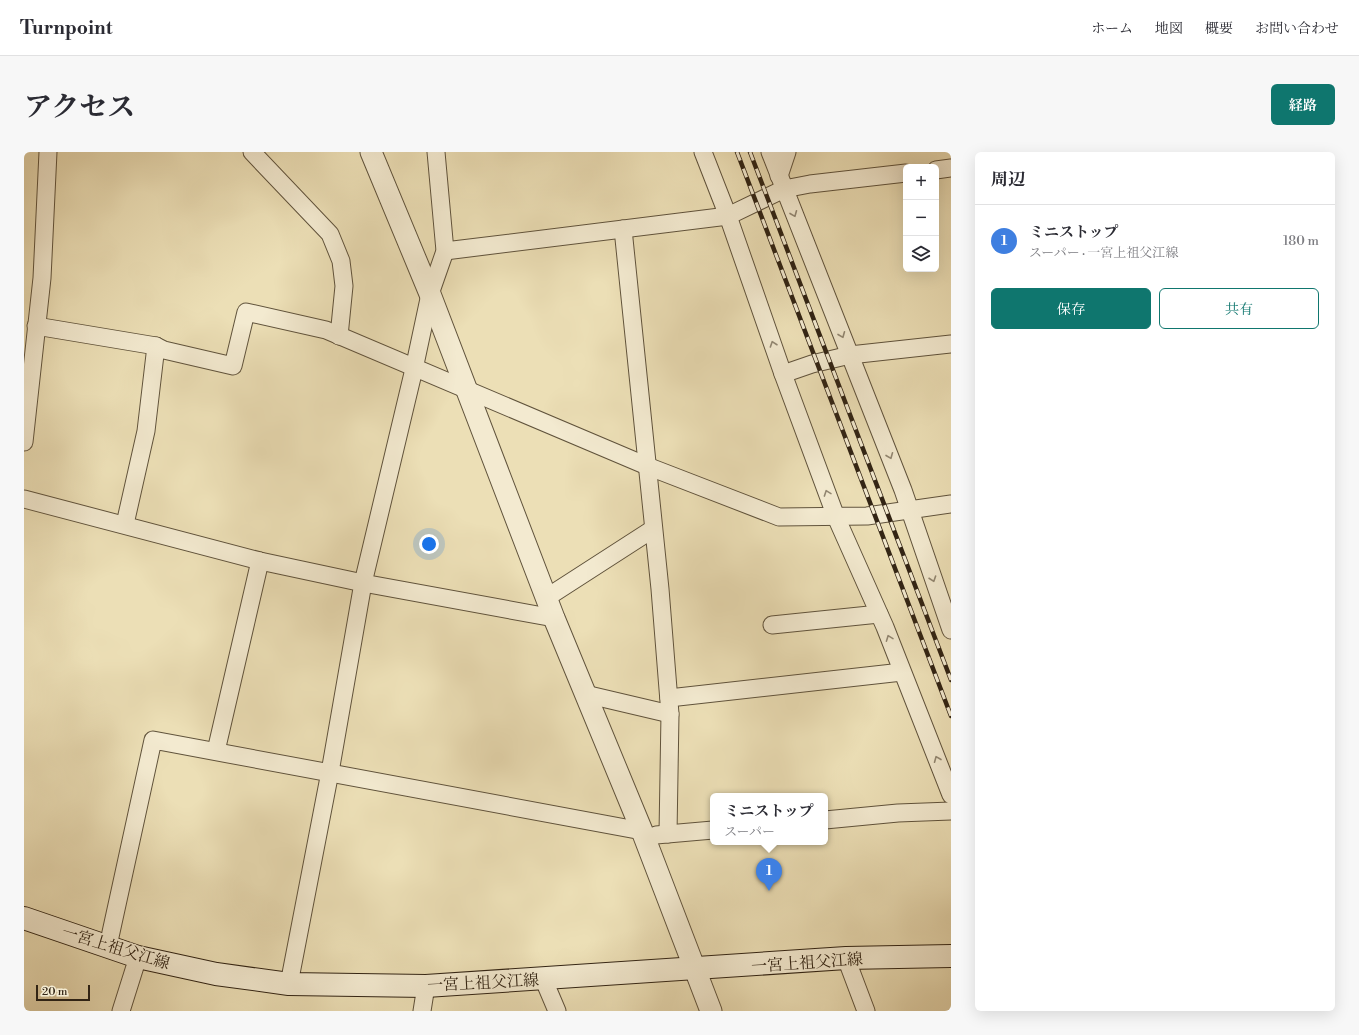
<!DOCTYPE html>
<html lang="ja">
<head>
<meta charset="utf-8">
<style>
	body { margin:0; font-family:"Libre Bodoni","Noto Serif JP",serif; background:#f7f7f7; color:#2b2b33 }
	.controls { position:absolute; right:12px; top:12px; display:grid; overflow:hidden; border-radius:6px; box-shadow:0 4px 16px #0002 }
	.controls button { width:36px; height:36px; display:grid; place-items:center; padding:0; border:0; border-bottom:1px solid #e1e1e2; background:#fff; color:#2b2b33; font:20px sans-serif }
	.scale { position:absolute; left:12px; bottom:10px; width:54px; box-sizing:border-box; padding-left:4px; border:2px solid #322414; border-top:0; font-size:11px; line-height:14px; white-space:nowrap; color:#322414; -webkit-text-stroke:3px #f3ead0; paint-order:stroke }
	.you { position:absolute; left:405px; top:392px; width:14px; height:14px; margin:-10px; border:3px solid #fff; border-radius:50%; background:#1a73e8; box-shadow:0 0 0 6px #1a73e833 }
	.badge { display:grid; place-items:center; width:26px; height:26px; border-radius:50%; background:#0f766e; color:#fff; font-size:13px; font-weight:700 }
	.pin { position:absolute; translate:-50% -33px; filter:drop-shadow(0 1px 2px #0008) }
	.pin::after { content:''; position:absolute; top:21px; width:14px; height:12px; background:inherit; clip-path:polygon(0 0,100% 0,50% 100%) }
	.popup { position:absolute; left:686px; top:641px; width:118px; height:52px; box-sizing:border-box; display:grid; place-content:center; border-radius:6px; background:#fff; filter:drop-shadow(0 1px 3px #0005); font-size:13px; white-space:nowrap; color:#7c7c81 }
	.popup b { font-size:15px; color:#2b2b33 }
	.popup::after { content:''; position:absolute; left:50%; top:100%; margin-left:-8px; border:8px solid transparent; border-top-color:#fff }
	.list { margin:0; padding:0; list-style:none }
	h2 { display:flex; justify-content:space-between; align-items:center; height:52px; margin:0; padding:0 16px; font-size:17px }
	h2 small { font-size:13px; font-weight:400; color:#7c7c81 }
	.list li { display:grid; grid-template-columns:26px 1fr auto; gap:12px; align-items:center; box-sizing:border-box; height:72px; padding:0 16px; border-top:1px solid #e1e1e2 }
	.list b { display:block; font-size:15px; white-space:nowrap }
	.list p { margin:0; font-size:13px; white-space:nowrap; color:#7c7c81 }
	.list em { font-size:13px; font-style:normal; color:#7c7c81 }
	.actions { display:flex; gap:8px; padding:12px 16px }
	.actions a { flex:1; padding:9px 0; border:1px solid #0f766e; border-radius:6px; text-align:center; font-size:14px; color:#0f766e }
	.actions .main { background:#0f766e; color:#fff }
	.icon { flex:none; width:22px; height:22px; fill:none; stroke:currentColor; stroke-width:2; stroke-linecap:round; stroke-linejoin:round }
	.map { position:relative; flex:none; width:927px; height:859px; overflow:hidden; border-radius:6px }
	header { display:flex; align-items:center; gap:24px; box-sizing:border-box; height:56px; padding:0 20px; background:#fff; border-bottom:1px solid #e1e1e2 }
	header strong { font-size:19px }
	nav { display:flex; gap:22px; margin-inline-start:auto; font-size:14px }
	.intro { display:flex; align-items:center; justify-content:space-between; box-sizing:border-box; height:96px; padding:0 24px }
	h1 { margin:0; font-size:28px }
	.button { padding:10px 18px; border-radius:6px; background:#0f766e; color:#fff; font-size:14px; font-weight:700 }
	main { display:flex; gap:24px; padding:0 24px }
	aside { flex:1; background:#fff; border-radius:6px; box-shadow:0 4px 16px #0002 }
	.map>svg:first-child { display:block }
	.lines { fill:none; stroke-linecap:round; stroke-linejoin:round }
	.minor-casing { stroke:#60533c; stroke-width:19 }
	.tertiary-casing { stroke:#60533c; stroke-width:23 }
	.secondary-casing { stroke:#322414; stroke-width:24 }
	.minor { stroke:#f3ead0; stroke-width:17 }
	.tertiary { stroke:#f3ead0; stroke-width:21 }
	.secondary { stroke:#f3ead0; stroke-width:22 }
	.rail-casing { stroke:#322414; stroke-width:4.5 }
	.rail { stroke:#f3ead0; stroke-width:3; stroke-dasharray:9; stroke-linecap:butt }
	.oneway { stroke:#928772 }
	.labels { text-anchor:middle; stroke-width:3; stroke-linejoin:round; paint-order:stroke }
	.street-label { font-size:16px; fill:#322414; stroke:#f3ead0 }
</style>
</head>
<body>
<header>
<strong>Turnpoint</strong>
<nav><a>ホーム</a><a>地図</a><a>概要</a><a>お問い合わせ</a></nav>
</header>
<div class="intro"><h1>アクセス</h1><a class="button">経路</a></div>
<main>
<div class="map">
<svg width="927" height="859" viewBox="0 0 927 859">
	<rect width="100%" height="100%" fill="#ecdfb6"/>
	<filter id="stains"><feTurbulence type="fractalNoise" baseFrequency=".005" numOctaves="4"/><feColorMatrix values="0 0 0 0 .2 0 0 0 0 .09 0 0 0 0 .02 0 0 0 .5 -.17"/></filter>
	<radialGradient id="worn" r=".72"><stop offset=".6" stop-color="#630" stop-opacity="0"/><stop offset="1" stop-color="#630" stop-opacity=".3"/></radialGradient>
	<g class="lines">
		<defs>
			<g id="minor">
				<polyline points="228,0 306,82 317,109 320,134 315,184"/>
				<polyline points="679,0 704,64 759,222 812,365 861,475 927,643"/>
				<polyline points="746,0 879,338 927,478"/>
				<polyline points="912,18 927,16"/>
				<polyline points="755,24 763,0"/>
				<polyline points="599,77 636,437 646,562 644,682"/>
				<polyline points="421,99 704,64 760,37 786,32 882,21"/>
				<polyline points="12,174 132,194 140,198 209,214 222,160 302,178 623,314 755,365 843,364 927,352"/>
				<polyline points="759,222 788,212 826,203 927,192"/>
				<polyline points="0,290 18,126 24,0"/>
				<polyline points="0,347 236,409 339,431 530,466"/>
				<polyline points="101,372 122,279 132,194"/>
				<polyline points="522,446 629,377"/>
				<polyline points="748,473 855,462"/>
				<polyline points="561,542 646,562"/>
				<polyline points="645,546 878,520"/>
				<polyline points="192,599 236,409"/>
				<polyline points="801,668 874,661 927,659"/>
				<polyline points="632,683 689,678"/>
				<polyline points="84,794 129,588 618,679"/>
				<polyline points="822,806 842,859"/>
				<polyline points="519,826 533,859"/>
				<polyline points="265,832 306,620 339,431 390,217 406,142 421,99 412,0"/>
				<polyline points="97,859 114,805"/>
				<polyline points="398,859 402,834"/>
			</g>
			<polyline id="tertiary" points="347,0 406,142 530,466 618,679 687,859"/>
			<polyline id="secondary" points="0,766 114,805 192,822 265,832 402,834 822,806 927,804"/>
		</defs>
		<!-- minor casing -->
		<use href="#minor" class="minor-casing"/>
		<!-- tertiary casing -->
		<use href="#tertiary" class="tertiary-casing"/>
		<!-- secondary casing -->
		<use href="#secondary" class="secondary-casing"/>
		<!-- minor -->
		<use href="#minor" class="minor"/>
		<!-- tertiary -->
		<use href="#tertiary" class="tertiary"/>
		<!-- secondary -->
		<use href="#secondary" class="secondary"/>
		<defs>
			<g id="rail">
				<polyline points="713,0 927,564"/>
				<polyline points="726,0 927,528"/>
			</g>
		</defs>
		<!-- rail casing -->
		<use href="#rail" class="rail-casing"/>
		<!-- rail -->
		<use href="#rail" class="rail"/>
	</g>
	<!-- one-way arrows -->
	<defs><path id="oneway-chevron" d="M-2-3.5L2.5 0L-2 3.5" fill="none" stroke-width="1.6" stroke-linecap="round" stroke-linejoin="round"/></defs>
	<g class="oneway">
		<use href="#oneway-chevron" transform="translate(770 62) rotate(68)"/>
		<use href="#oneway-chevron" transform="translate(818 183) rotate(68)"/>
		<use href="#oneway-chevron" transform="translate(749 192) rotate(-109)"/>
		<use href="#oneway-chevron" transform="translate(866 304) rotate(68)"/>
		<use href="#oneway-chevron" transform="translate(803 341) rotate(-110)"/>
		<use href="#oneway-chevron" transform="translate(909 427) rotate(71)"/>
		<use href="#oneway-chevron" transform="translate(865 486) rotate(-111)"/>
		<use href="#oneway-chevron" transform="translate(913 607) rotate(-112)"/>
	</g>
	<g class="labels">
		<!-- street labels -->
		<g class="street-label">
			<text transform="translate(92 795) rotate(17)" y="6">一宮上祖父江線</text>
			<text transform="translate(783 810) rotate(-4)" y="6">一宮上祖父江線</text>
			<text transform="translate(459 830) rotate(-3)" y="6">一宮上祖父江線</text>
		</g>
	</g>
	<rect width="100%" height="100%" filter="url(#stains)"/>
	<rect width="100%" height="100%" fill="url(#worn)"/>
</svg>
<div class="controls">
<button>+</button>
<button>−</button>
<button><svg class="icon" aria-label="layers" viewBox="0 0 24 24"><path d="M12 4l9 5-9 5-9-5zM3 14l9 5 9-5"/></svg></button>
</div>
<div class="scale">20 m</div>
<div class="you"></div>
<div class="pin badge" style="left:745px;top:739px;background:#3f7fe0">1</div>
<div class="popup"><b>ミニストップ</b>スーパー</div>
</div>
<aside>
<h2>周辺<small></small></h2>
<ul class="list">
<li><span class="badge" style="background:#3f7fe0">1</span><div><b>ミニストップ</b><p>スーパー · 一宮上祖父江線</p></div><em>180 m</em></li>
</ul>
<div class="actions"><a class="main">保存</a><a>共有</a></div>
</aside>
</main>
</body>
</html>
